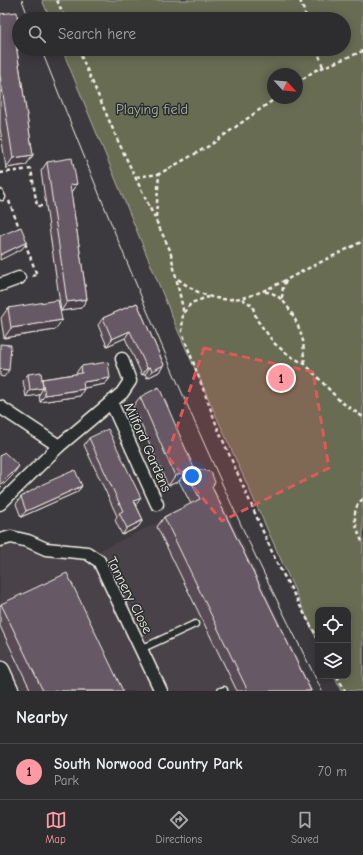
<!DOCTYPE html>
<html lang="en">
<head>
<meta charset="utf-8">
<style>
	body { margin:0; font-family:"Comic Neue",sans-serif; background:#39383a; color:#f1f3f6 }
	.controls { position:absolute; right:12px; bottom:12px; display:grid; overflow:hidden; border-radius:8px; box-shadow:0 2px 10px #0003 }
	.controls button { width:36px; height:36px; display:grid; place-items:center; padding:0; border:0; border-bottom:1px solid #48484a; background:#2d2c2e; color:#f1f3f6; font:20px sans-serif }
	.compass { position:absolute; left:267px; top:68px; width:36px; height:36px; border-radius:50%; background:#2d2c2e; box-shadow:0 2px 10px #0003; rotate:116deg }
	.you { position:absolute; left:192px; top:476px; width:14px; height:14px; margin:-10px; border:3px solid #fff; border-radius:50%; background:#1a73e8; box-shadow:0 0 0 6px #1a73e833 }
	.badge { display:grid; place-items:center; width:26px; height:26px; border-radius:50%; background:#ff9aa2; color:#111; font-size:13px; font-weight:700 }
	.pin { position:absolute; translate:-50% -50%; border:2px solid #fff; box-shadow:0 1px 4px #0006 }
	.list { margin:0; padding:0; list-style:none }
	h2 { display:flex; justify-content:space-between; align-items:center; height:52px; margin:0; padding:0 16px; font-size:17px }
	h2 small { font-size:13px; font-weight:400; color:#a7a7aa }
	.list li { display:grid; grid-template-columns:26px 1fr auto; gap:12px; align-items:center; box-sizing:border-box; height:56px; padding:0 16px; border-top:1px solid #48484a }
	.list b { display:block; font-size:15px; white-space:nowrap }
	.list p { margin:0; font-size:13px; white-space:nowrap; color:#a7a7aa }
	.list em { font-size:13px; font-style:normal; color:#a7a7aa }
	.icon { flex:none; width:22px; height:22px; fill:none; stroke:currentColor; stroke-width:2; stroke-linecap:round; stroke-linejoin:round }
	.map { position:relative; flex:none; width:363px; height:691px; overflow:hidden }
	.search { position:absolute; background:#2d2c2e; box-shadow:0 2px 10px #0003; left:12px; right:12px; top:12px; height:44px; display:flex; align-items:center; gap:10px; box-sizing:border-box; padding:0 14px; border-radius:22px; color:#a7a7aa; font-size:15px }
	.sheet { height:108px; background:#2d2c2e }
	nav { display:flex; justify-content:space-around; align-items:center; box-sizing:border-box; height:56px; border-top:1px solid #48484a; background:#2d2c2e; font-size:11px; color:#a7a7aa }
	nav a { display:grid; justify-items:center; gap:2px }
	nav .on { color:#ff9aa2 }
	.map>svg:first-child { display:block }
	.built { fill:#49434a }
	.green { fill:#676c52; stroke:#aeae9d; fill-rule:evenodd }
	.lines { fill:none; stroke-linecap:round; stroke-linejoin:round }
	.service-casing { stroke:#f4f1e8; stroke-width:9 }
	.minor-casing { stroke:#f4f1e8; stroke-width:15 }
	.primary-casing { stroke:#f4f1e8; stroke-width:22 }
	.path { stroke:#f4f1e8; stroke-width:2.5; stroke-dasharray:4 3; stroke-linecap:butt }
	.service { stroke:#2a2d2e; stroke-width:6 }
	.minor { stroke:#2a2d2e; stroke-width:12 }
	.primary { stroke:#2a2d2e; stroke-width:19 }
	.tram { stroke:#f4f1e8; stroke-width:1 }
	.wall { fill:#584c57; stroke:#f4f1e8 }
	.shaded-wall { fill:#473e47; stroke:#f4f1e8 }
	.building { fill:#665865; stroke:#f4f1e8 }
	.marked { fill:#de5a58; fill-opacity:0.2; stroke:#de5a58; stroke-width:3; stroke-dasharray:8 5; stroke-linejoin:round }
	.labels { text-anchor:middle; stroke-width:3; stroke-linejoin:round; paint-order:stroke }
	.park-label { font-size:14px; fill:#b5b5a4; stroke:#2a2d2e }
	.street-label { font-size:14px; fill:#f4f1e8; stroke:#2a2d2e }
</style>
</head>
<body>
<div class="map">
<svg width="363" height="691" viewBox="0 0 363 691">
	<rect width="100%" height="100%" fill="#3c3a3e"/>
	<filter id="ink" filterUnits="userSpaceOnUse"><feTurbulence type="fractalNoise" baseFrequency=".025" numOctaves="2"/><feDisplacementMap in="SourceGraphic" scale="8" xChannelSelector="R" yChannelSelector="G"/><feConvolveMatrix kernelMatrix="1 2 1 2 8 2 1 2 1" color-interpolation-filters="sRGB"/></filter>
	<g filter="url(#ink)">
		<!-- built -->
		<polygon class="built" points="217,497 224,504 313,691 17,691 0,654 0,547 6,544 44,555 78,561 188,508"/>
		<!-- green -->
		<path class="green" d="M42 0H363V691H341L334 676H348V610H318V642L178 331 62 49H344V19H50ZM273 74H297V98H273Z"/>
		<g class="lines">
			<defs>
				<g id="service">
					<polyline points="0,193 2,197"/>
					<polyline points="141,649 195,624"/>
					<polyline points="221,691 224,690"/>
				</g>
				<g id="minor">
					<polyline points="0,285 19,278"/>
					<polyline points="111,402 157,504"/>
					<polyline points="0,407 59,446 122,393 130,381 122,359"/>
					<polyline points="0,504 59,446"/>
					<polyline points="0,540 11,537 28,541 46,549 87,553 99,561 161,691"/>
				</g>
				<polyline id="primary" points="0,671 9,691"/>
			</defs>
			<!-- service casing -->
			<use href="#service" class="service-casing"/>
			<!-- minor casing -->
			<use href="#minor" class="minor-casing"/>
			<!-- primary casing -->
			<use href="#primary" class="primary-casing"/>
			<!-- path -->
			<g class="path">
				<polyline points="57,0 65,19"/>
				<polyline points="300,0 307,19"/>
				<polyline points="78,49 118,141 170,250 183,309 182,332 218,429 276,561 318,639"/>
				<polyline points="317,49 323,67"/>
				<polyline points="297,83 314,71 363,51"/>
				<polyline points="0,173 31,169 37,206 42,206"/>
				<polyline points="136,177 159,174 209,146 276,98"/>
				<polyline points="9,201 20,230"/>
				<polyline points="156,217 159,174"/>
				<polyline points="25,243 37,275 31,276"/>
				<path d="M178 279C226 317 258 294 305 270 324 260 344 251 363 241"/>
				<path d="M265 292C284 291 299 324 303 341 304 348 303 356 305 363"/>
				<polyline points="282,298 283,286 287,280"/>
				<polyline points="242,299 252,305 257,320 275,344 290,356 305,364 340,401 363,417"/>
				<polyline points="184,313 191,303 208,297"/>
				<path d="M363 499C348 511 357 529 363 544"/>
				<polyline points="337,676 345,691"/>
			</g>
			<!-- service -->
			<use href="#service" class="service"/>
			<!-- minor -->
			<use href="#minor" class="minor"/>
			<!-- primary -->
			<use href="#primary" class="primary"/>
			<!-- tram -->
			<g class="tram">
				<polyline points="22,0 29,19"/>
				<path d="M41 49C109 219 177 390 255 555 277 601 300 646 322 691"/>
			</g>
		</g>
		<!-- wall -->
		<g class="wall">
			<polygon points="0,14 19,25 19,48 17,51 33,155 26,165 6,168 0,128"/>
			<polygon points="47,162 77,184 71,192 87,299 81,308 61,311 41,171"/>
			<polygon points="137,303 164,365 159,372 147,378 145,374 142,375 125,338 107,346 98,325 103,318"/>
			<polygon points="8,308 55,330 4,338 1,318"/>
			<polygon points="81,366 110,378 105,384 84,388 80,396 40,402 39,394 26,397 23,381 28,374 42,379 76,374 76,373"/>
			<polygon points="140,397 194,468 212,487 311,691 237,691 157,527 164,517 191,504 179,481 168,486 133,406"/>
			<polygon points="89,438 136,505 143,520 138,527 122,535 115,520 117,516 84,445"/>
			<polygon points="82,486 77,492 21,517 16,504 21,497"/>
			<polygon points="1,604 123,691 31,691 0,626 0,606"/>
		</g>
		<!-- shaded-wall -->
		<g class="shaded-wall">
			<polygon points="16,45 19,45 19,48 14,54"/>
			<polygon points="33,155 26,165 6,168 13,158"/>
			<polygon points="77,184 70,193 70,185"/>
			<polygon points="27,242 22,249 0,260 0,255"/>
			<polygon points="87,299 81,308 61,311 67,302"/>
			<polygon points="62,320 55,330 4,338 11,328"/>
			<polygon points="130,331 125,338 107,346 112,339"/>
			<polygon points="164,365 159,372 147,378 152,371"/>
			<polygon points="150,367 145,374 142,375 147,368"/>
			<polygon points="0,369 9,370 4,377 0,376"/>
			<polygon points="110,378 105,384 79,389 83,382"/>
			<polygon points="43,388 39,395 26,397 30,390"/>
			<polygon points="84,389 80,396 40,402 45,395"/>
			<polygon points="19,466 12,476 0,488 0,485"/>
			<polygon points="186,471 179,481 168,486 175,476"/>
			<polygon points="82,486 77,492 21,517 26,511"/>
			<polygon points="141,498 136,505 134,501"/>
			<polygon points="143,520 138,527 122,535 127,528"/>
		</g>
		<!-- building -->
		<g class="building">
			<polygon points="17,12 19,25 19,45 16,45 33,155 13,158 0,75 0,14"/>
			<polygon points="72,158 77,184 70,185 87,299 67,302 47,162"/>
			<polygon points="21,227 27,242 0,255 0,236"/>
			<polygon points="58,300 62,320 11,328 8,308"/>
			<polygon points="137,303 164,365 152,371 150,367 147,368 130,331 112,339 103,318"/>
			<polygon points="0,344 11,345 9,370 0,369"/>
			<polygon points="108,362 110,378 83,382 84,389 45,395 42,379 82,373 81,366"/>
			<polygon points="41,372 43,388 30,390 28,374"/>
			<polygon points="159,387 194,468 211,472 215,482 212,487 311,691 244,691 247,689 164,517 200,499 186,471 175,476 140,397"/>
			<polygon points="108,429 141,498 134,501 143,520 127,528 119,513 123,511 89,438"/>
			<polygon points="4,452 19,466 0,485 0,456"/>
			<polygon points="75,470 82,486 26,511 21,497 43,484"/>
			<polygon points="67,573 123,691 43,691 1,604"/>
		</g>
	</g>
	<!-- marked area -->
	<path class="marked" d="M204 348 313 372 329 468 222 521 167 456Z"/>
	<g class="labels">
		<!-- park labels -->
		<g class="park-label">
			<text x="152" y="114">Playing field</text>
		</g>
		<!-- street labels -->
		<g class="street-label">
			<text transform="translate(148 447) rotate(66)" y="5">Milford Gardens</text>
			<text transform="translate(130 595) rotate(63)" y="5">Tannery Close</text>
		</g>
	</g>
</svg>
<div class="controls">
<button><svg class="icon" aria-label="locate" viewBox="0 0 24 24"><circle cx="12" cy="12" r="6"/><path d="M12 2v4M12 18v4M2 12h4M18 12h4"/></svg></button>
<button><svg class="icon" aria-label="layers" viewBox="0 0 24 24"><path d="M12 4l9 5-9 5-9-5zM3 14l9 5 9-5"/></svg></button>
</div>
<svg class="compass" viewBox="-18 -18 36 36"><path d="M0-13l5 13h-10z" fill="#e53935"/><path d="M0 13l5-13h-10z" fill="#a7a7aa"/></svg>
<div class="you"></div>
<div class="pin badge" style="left:281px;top:378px">1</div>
<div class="search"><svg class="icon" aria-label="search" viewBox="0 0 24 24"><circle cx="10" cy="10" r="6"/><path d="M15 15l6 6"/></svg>Search here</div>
</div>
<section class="sheet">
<h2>Nearby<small></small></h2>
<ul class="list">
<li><span class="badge">1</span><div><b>South Norwood Country Park</b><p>Park</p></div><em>70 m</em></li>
</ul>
</section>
<nav>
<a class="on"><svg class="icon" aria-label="map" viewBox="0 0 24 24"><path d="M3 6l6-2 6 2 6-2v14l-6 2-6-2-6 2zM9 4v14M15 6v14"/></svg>Map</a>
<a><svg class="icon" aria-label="directions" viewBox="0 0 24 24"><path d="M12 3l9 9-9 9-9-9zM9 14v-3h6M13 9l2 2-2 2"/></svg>Directions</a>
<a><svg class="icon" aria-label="saved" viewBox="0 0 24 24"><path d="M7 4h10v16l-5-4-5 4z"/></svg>Saved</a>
</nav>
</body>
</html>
